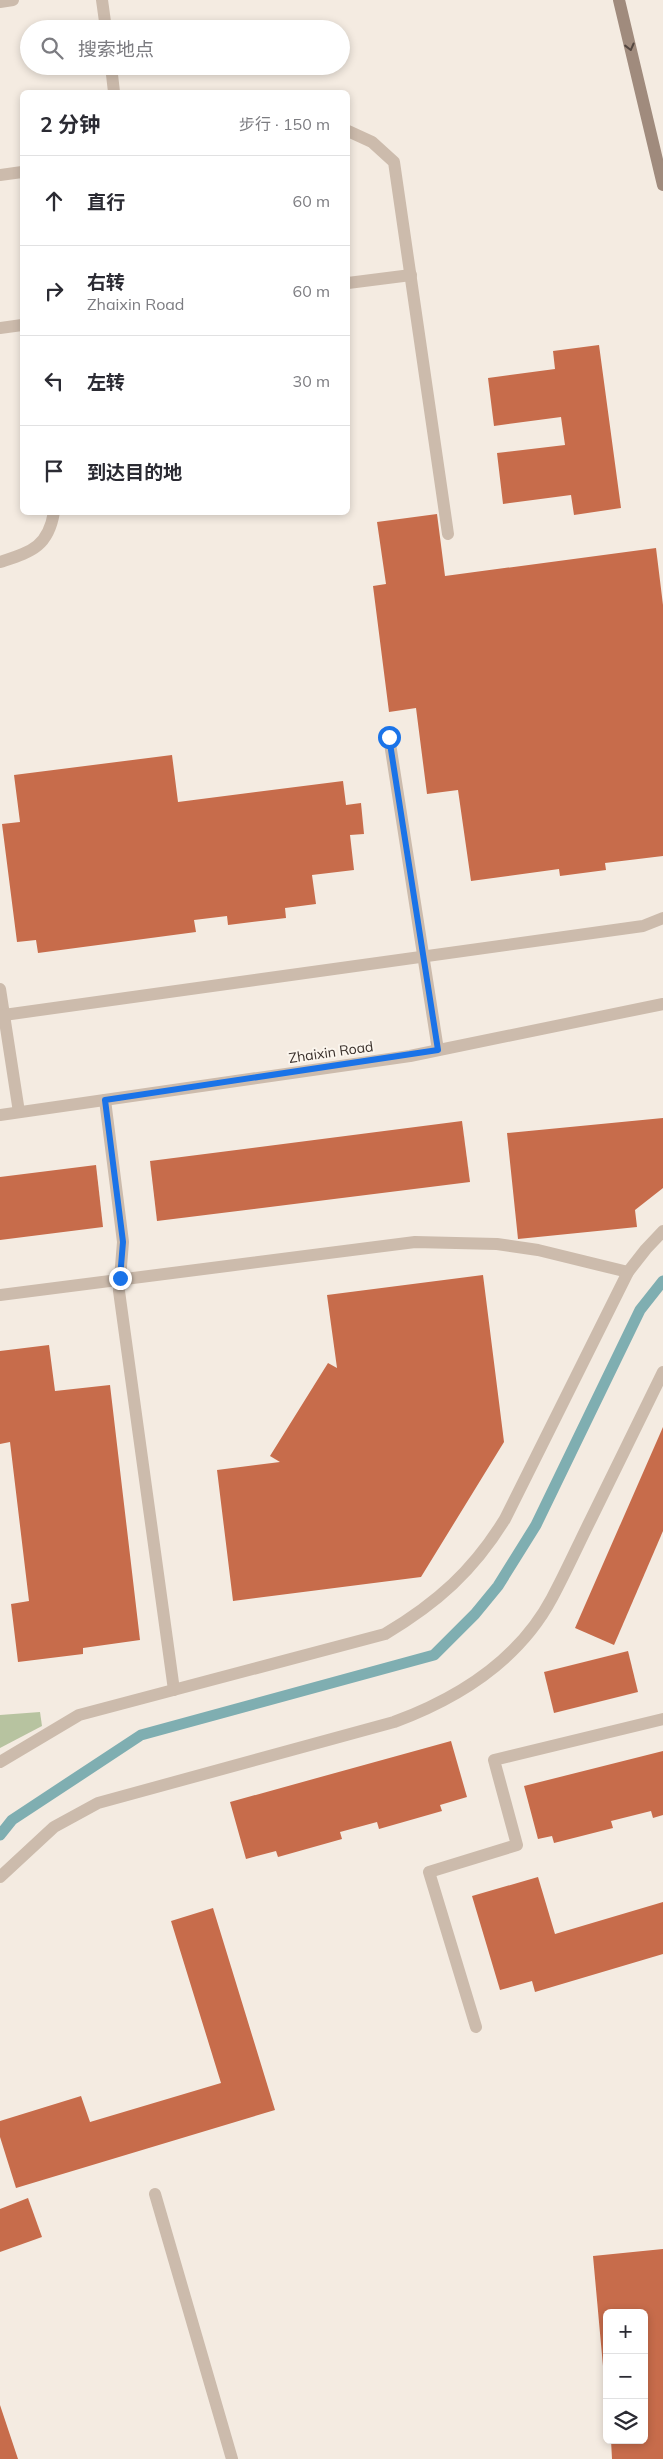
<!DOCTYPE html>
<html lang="zh">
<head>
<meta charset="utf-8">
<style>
	body { margin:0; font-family:Mulish,"Noto Sans SC",sans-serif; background:#f2f2f3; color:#2b2b33 }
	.controls { position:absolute; right:15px; bottom:15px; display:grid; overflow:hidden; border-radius:8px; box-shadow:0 2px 8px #0003 }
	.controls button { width:45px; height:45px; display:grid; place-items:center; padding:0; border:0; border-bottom:1px solid #e1e1e2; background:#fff; color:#2b2b33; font:25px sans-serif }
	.stop { position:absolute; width:15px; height:15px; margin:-11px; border:4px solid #1a73e8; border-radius:50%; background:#fff }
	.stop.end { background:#1a73e8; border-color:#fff; box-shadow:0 1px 5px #0008 }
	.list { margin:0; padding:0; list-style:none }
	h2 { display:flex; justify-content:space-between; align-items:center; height:65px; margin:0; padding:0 20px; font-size:21px }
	h2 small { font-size:16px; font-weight:400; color:#7c7c81 }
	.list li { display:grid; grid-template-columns:32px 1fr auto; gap:15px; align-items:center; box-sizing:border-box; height:90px; padding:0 20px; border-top:1px solid #e1e1e2 }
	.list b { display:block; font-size:19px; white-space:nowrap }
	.list p { margin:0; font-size:16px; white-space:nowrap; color:#7c7c81 }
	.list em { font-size:16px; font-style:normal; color:#7c7c81 }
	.icon { flex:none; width:28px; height:28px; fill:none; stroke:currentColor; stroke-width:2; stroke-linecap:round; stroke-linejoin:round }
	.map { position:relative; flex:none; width:663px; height:2459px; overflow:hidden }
	.search { position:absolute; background:#fff; box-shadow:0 2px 8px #0003; left:20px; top:20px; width:330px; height:55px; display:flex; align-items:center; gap:12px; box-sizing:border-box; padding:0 18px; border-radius:28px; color:#7c7c81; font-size:19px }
	.panel { position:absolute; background:#fff; box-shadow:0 2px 8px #0003; left:20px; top:90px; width:330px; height:425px; border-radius:8px }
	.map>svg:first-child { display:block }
	.green { fill:#b7c3a0 }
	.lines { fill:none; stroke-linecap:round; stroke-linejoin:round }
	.stream { stroke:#7faeb1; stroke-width:11 }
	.building { fill:#c76c4b }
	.service { stroke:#ccbbac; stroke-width:12 }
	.minor { stroke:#ccbbac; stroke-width:12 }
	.secondary { stroke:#a08b7d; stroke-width:12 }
	.oneway { stroke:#544740 }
	.route { stroke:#1a73e8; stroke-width:6 }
	.labels { text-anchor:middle; stroke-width:4; stroke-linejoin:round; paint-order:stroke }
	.street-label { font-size:14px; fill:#3a302b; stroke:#fbf5ed }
</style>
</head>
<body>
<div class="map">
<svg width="663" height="2459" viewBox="0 0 663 2459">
	<rect width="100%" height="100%" fill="#f4ebe1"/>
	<!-- green -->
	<polygon class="green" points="40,1712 42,1726 0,1748 0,1715"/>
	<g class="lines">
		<!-- stream -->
		<polyline class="stream" points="0,1835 12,1820 141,1735 434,1655 475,1614 498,1586 536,1525 640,1310 663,1281"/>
	</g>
	<!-- building -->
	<g class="building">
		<polygon points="599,345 621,508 574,515 571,495 503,504 497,453 565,445 561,417 494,426 488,378 555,369 553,351"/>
		<polygon points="437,514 445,576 656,548 663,605 663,856 605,863 606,870 560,876 559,869 471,881 458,790 427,794 416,708 389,712 373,586 386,584 377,522"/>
		<polygon points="172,755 178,802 343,781 346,805 361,803 364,834 350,835 354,870 312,875 316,904 285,908 286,918 228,925 227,916 194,920 196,932 38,953 36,940 17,942 2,824 20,822 14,775"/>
		<polygon points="663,1118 663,1188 635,1210 637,1227 518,1239 507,1133"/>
		<polygon points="462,1121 470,1182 157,1221 150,1161"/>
		<polygon points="96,1165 103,1227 0,1240 0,1177"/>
		<polygon points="483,1275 504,1442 421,1577 233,1601 217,1470 280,1462 270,1456 328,1363 337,1368 327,1295"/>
		<polygon points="49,1345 55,1391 110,1385 140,1640 83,1648 83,1654 18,1662 11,1604 29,1601 10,1442 0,1444 0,1351"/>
		<polygon points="663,1427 663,1531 614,1645 575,1628"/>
		<polygon points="628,1651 638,1692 554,1713 544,1672"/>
		<polygon points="451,1741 467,1797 440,1805 442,1811 379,1829 377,1822 340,1832 342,1839 278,1857 276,1851 246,1859 230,1802"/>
		<polygon points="663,1751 663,1815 653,1818 651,1811 611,1821 613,1828 554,1843 552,1836 538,1839 524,1786"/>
		<polygon points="538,1877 555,1934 663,1902 663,1954 535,1992 532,1981 500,1990 472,1896"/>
		<polygon points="213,1908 275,2110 16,2188 0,2137 0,2121 81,2096 90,2122 221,2083 171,1921"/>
		<polygon points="28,2198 42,2237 0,2252 0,2209"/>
		<polygon points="663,2249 663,2459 612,2459 611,2440 644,2440 644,2313 607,2313 605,2388 593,2256"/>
		<polygon points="0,2405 18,2459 0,2459"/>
	</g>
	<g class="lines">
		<!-- service -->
		<g class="service">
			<polyline points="102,0 106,29"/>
			<polyline points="111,66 114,92"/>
			<polyline points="348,131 372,142 394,162 448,534"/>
			<polyline points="0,175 22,172"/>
			<polyline points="348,283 411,275"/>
			<polyline points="0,328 22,325"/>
			<path d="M0 562C30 552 48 548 54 512"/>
			<polyline points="389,737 438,1050"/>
			<polyline points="0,989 19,1112"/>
			<polyline points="4,1015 643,926 663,918"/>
			<polyline points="105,1100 123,1242 119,1291 174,1690"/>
			<polyline points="0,1295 415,1242 497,1244 538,1250 628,1272"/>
			<polyline points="476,2027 429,1872 517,1845 494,1760 663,1719"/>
		</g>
		<!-- minor -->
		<g class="minor">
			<polyline points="0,2 13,0"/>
			<polyline points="0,1115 410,1056 663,1004"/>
			<path d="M0 1762 79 1715 385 1634C437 1603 473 1571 505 1519L628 1272 646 1249 663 1231"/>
			<path d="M0 1877 54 1827 98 1803 394 1722C459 1698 519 1660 552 1598 566 1572 578 1545 591 1519 615 1470 639 1421 663 1372"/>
			<polyline points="155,2194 232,2459"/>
		</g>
		<!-- secondary -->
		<polyline class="secondary" points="619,0 663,185"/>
	</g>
	<!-- one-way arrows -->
	<defs><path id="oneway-chevron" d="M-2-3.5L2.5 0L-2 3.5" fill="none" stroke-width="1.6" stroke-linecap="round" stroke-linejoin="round" transform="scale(1.25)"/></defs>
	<use class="oneway" href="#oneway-chevron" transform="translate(630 47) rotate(76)"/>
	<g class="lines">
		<!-- route -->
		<polyline class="route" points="120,1278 123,1242 105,1100 438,1050 389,737"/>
	</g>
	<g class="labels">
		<!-- street labels -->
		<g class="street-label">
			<text transform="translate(331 1052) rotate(-8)" y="5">Zhaixin Road</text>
		</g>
	</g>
</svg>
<div class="controls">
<button>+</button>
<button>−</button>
<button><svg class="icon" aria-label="layers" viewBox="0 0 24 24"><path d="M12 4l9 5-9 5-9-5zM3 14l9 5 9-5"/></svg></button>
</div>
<div class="stop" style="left:389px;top:737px"></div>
<div class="stop end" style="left:120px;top:1278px"></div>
<div class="search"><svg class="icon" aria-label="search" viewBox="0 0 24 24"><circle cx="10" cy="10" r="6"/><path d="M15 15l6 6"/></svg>搜索地点</div>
<section class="panel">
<h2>2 分钟<small>步行 · 150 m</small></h2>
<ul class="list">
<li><svg class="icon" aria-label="ahead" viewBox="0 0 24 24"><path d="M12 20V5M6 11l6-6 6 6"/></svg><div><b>直行</b></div><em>60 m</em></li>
<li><svg class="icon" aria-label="right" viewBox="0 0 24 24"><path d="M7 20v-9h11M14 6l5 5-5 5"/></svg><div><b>右转</b><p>Zhaixin Road</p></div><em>60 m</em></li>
<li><svg class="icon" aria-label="left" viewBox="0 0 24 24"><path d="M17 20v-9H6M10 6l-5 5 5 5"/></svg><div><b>左转</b></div><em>30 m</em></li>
<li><svg class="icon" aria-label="arrive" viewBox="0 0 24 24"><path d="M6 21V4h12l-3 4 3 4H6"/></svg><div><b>到达目的地</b></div></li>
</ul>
</section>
</div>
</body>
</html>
